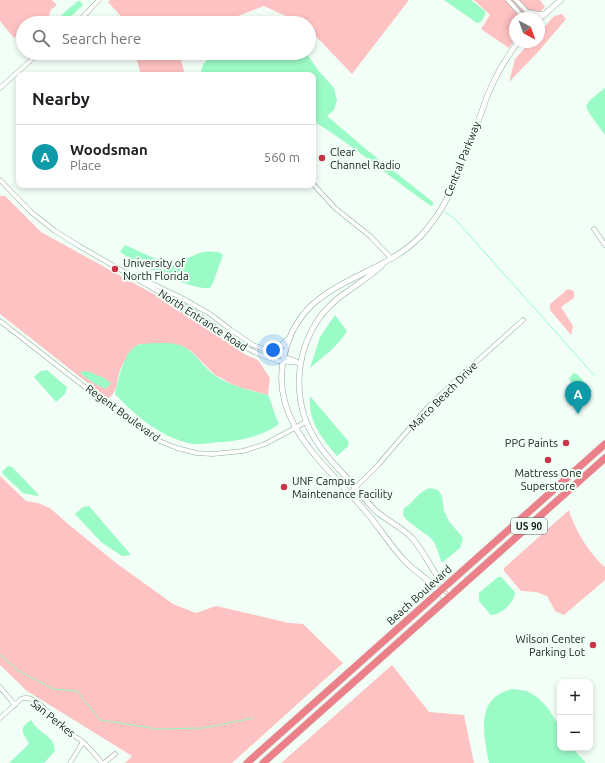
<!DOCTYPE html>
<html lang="en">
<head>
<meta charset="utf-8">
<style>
	body { margin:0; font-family:Ubuntu,sans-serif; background:#f6f6f6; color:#202124 }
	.controls { position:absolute; right:12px; bottom:12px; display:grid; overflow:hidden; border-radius:8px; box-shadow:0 2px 6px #0003 }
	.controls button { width:36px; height:36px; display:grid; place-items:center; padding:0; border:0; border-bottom:1px solid #e0e0e0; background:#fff; color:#202124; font:20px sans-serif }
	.compass { position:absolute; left:509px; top:12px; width:36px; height:36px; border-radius:50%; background:#fff; box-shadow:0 2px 6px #0003; rotate:139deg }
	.you { position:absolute; left:273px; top:350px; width:14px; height:14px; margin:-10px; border:3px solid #fff; border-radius:50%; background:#1a73e8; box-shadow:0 0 0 6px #1a73e833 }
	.badge { display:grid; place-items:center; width:26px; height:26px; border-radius:50%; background:#c73648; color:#fff; font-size:13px; font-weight:700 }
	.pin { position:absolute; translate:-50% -33px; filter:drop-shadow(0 1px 2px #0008) }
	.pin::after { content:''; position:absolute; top:21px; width:14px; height:12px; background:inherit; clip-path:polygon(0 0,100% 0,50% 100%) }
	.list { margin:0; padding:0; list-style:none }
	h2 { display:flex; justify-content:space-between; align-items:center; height:52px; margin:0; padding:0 16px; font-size:17px }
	h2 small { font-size:13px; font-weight:400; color:#757577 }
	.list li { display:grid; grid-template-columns:26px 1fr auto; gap:12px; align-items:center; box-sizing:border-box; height:64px; padding:0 16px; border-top:1px solid #e0e0e0 }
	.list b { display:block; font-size:15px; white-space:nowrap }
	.list p { margin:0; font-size:13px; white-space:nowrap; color:#757577 }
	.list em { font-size:13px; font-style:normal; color:#757577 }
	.icon { flex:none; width:22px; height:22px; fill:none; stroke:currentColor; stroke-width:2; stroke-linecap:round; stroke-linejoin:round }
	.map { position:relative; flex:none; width:605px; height:763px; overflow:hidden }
	.search { position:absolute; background:#fff; box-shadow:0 2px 6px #0003; left:16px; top:16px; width:300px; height:44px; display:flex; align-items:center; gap:10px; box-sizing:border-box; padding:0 14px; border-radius:22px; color:#757577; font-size:15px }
	.panel { position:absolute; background:#fff; box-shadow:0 2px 6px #0003; left:16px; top:72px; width:300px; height:116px; border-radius:8px }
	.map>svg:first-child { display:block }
	.green { fill:#fec2c2 }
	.water { fill:#9bfbc7 }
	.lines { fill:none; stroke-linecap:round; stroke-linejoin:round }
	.stream { stroke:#9bfbc7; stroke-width:1 }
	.minor-casing { stroke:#8eac9a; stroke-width:5 }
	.tertiary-casing { stroke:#8eac9a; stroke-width:6 }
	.trunk-casing { stroke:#dadbda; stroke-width:8 }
	.minor { stroke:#fff; stroke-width:4 }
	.tertiary { stroke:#fff; stroke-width:5 }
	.trunk { stroke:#ec8088; stroke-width:7 }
	.poi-dot { fill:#c73648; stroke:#f2fff7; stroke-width:1.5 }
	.labels { text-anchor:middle; stroke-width:4; stroke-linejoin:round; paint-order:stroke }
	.shield { fill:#f2fff7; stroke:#57635c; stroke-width:1 }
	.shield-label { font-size:10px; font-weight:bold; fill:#15201a }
	.poi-label { font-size:11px; fill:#15201a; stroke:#f2fff7; text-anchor:start }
	.street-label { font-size:11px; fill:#15201a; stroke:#f2fff7 }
</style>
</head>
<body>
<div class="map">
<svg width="605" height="763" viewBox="0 0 605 763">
	<rect width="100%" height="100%" fill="#f2fff7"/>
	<!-- green -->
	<g class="green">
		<polygon points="0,0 52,0 57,5 51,10 46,23 23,23 23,35 19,34 14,38 0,21"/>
		<polygon points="110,0 409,0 352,74 309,29 309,23 301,23 264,6 238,16 229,23 127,23 108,2"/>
		<polygon points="474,0 540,0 545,7 533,18 515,18 515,39 509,48 481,29 490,15"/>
		<polygon points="562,14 566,19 538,52 509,82 515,59 530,42 539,42 539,33 554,16"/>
		<polygon points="135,53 179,53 185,75 141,75"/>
		<path d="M0 196H5L41 232 168 302 246 355 258 360 270 378 268 395 235 386 214 374 190 350 139 344C130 351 124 360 120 370 116 382 119 390 108 399L0 314Z"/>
		<polygon points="568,289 574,291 574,298 561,307 573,326 571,335 550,310 550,304"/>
		<polygon points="0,476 26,501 38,503 50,508 67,523 116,563 173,604 196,613 216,606 289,623 303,624 343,663 232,763 125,763 132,756 27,691 0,665"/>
		<path d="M569 510C574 528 590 555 605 567V580L564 615 555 611 547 596 536 592 521 591 504 571V568Z"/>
		<polygon points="392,665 429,712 464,715 474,763 281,763"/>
	</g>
	<!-- water -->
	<g class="water">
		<polygon points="444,0 471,0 485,11 485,15 481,22 477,23"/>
		<polygon points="78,1 80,1 83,5 64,23 54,23 67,10"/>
		<path d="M211 53H306L318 70 334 88 337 100 334 110 327 116 367 150 433 202V205L431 206C391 179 355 146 313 121V75H200L203 65Z"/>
		<polygon points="605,88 605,135 589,113 586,106 590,100"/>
		<path d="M125 245C138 250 159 263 172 262 188 262 197 249 214 252 218 252 220 252 223 255L213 283 210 288C193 291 135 263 120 252Z"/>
		<path d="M335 315 347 331C339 345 323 357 310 368L320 337Z"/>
		<path d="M169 343C193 345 197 361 213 374 229 386 249 390 268 395 273 405 274 415 279 424 263 436 243 440 224 442 215 442 203 445 193 444 161 438 136 416 115 394 118 380 124 350 138 345 142 343 164 343 169 343Z"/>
		<polygon points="47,370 67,387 65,394 56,402 34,377 41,371"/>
		<path d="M87 371 104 378 111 383 106 389C97 385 86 380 80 372Z"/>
		<path d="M574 373 577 374 592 391 591 393 588 391 582 395C579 388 571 385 569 378Z"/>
		<path d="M310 396 349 442 348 446 337 456C322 438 308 422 310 396Z"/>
		<polygon points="8,466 12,467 38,494 38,496 23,493 4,475 2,472"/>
		<path d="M430 488 438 490 442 496 444 512 446 514 448 520 463 538 460 548 443 562 441 561C439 555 437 548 434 542 428 533 404 522 403 514 403 513 404 509 404 508 414 503 416 493 430 488Z"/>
		<polygon points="89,506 131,555 122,556 101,542 75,514 83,507"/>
		<path d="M498 577H501L515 592C515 602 501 615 491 615L479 601V593Z"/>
		<path d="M513 689 527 691 537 697 547 707 560 727V748H576V752L586 763H489C484 735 474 697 513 689Z"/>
		<path d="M31 720C33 723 35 726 37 728 46 736 54 738 55 751L44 763H9L29 744C25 733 16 730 31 720Z"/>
	</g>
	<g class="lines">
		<!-- stream -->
		<g class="stream">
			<polyline points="445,212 455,219 594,375"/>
			<polyline points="0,655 19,671 53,689 77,691 100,720 158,729 204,728 253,718"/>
		</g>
		<defs>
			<g id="minor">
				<polyline points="508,0 524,18"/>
				<polyline points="516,0 533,18"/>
				<polyline points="529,12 539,14 546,13"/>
				<polyline points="77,23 99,0"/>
				<polyline points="0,88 39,53"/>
				<polyline points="0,180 31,212 55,231 79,246 196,313 240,345 261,355 278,361 300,363"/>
				<polyline points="313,184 335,208 370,236 391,258"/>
				<polyline points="594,229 605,245"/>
				<polyline points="136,276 180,297 210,314 231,330 253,345 296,361"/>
				<polyline points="0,321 126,419 157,440 177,448 196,453 213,454 243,451 265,444 306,422"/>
				<polyline points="350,493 378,465 428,407 456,380 523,320"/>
				<polyline points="0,687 15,705"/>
				<path d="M0 718 21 699C36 692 53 720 62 728 69 733 77 737 83 742 90 748 96 756 102 763"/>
				<polyline points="70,763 83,742"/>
				<polyline points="104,763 115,754"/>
			</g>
			<g id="tertiary">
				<polyline points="539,19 561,0"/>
				<path d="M382 265C362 285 334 295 318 320 294 356 292 405 317 442 325 456 337 467 348 479 357 490 366 501 376 511 387 521 402 527 412 538 421 548 427 560 434 571 439 579 447 587 453 594"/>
				<polyline points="266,350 279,348 287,340"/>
				<path d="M447 600C440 593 434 586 426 579 419 573 411 568 405 561 391 547 380 528 367 513 328 466 266 422 285 353 289 335 299 317 313 304 347 274 397 266 426 230 435 219 445 205 450 191 453 183 455 175 458 167 464 153 470 139 477 124 481 115 484 104 488 94 496 75 506 58 518 42"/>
			</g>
			<g id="trunk">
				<polyline points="247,763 605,444"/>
				<polyline points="263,763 605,458"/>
			</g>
		</defs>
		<!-- minor casing -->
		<use href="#minor" class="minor-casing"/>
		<!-- tertiary casing -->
		<use href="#tertiary" class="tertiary-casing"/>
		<!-- trunk casing -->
		<use href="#trunk" class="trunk-casing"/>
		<!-- minor -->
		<use href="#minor" class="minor"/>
		<!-- tertiary -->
		<use href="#tertiary" class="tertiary"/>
		<!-- trunk -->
		<use href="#trunk" class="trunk"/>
	</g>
	<!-- markers -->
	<g class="poi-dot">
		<circle cx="322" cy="158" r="4"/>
		<circle cx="115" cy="269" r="4"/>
		<circle cx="566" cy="443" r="4"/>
		<circle cx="548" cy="460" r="4"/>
		<circle cx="284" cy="487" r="4"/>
		<circle cx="593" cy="645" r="4"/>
	</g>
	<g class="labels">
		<!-- shield labels -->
		<rect class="shield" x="511" y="518" width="36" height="16" rx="3"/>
		<g class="shield-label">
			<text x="529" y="530">US 90</text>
		</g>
		<!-- poi labels -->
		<g class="poi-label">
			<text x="330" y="156">Clear<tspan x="330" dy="13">Channel Radio</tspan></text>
			<text x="123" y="267">University of<tspan x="123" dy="13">North Florida</tspan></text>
			<text x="558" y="447" text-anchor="end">PPG Paints</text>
			<text x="548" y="477" text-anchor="middle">Mattress One<tspan x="548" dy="13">Superstore</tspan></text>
			<text x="292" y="485">UNF Campus<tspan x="292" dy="13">Maintenance Facility</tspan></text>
			<text x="585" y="643" text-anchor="end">Wilson Center<tspan x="585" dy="13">Parking Lot</tspan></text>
		</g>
		<!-- street labels -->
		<g class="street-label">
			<text transform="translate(462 159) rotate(-68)" y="4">Central Parkway</text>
			<text transform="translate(203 320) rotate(33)" y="4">North Entrance Road</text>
			<text transform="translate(443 396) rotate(-45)" y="4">Marco Beach Drive</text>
			<text transform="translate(123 413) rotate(36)" y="4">Regent Boulevard</text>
			<text transform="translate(419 595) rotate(-42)" y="4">Beach Boulevard</text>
			<text transform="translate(53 718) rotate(39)" y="4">San Perkes</text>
		</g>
	</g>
</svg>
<div class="controls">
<button>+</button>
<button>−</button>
</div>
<svg class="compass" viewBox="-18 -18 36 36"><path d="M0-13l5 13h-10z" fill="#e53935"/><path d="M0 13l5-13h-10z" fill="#757577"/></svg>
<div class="you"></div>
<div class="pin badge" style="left:578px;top:414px;background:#0f9aa8">A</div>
<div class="search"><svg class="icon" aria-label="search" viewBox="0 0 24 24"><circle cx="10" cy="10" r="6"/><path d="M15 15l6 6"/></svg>Search here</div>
<section class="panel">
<h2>Nearby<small></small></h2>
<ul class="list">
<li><span class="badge" style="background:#0f9aa8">A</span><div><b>Woodsman</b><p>Place</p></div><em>560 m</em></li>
</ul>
</section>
</div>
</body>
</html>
